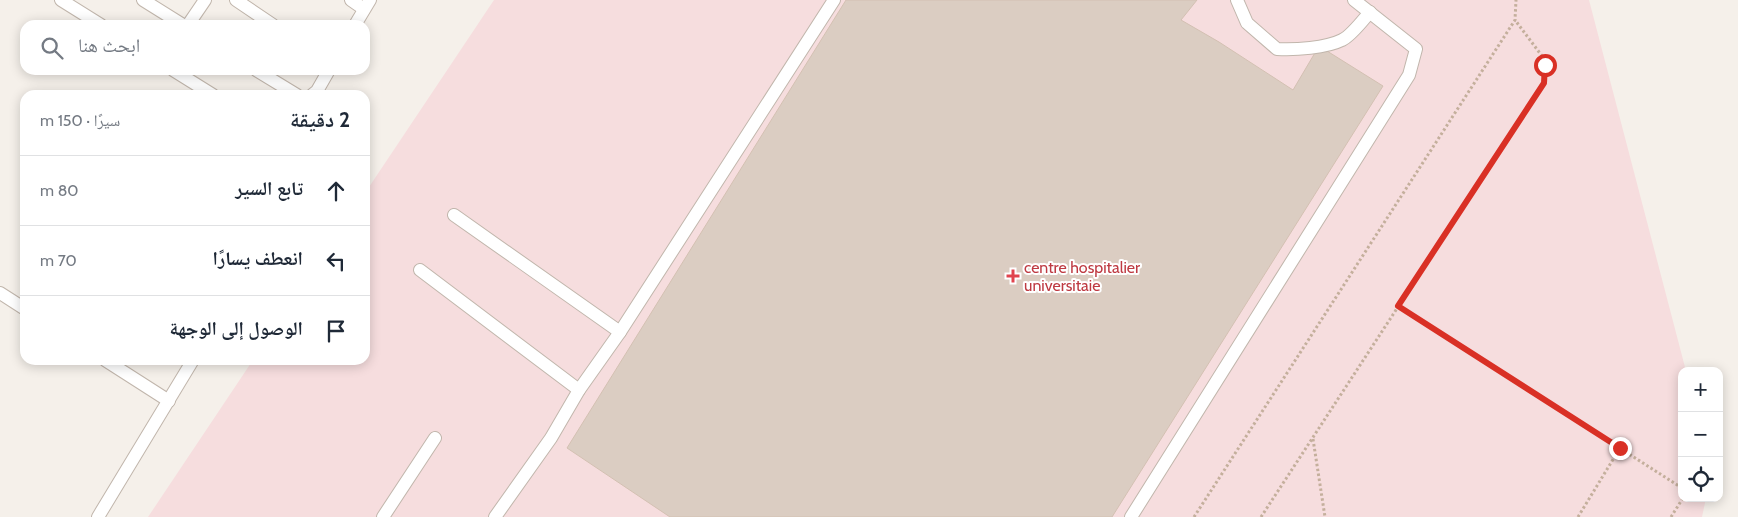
<!DOCTYPE html>
<html lang="ar">
<head>
<meta charset="utf-8">
<style>
	body { margin:0; font-family:Cabin,"Noto Naskh Arabic",sans-serif; background:#f6f6f7; color:#1f2937; direction:rtl }
	.controls { position:absolute; right:15px; bottom:15px; display:grid; overflow:hidden; border-radius:10px; box-shadow:0 2px 12px #0003 }
	.controls button { width:45px; height:45px; display:grid; place-items:center; padding:0; border:0; border-bottom:1px solid #e0e1e3; background:#fff; color:#1f2937; font:25px sans-serif }
	.stop { position:absolute; width:15px; height:15px; margin:-11px; border:4px solid #d93025; border-radius:50%; background:#fff }
	.stop.end { background:#d93025; border-color:#fff; box-shadow:0 1px 5px #0008 }
	.list { margin:0; padding:0; list-style:none }
	h2 { display:flex; justify-content:space-between; align-items:center; height:65px; margin:0; padding:0 20px; font-size:21px }
	h2 small { font-size:16px; font-weight:400; color:#747a83 }
	.list li { display:grid; grid-template-columns:32px 1fr auto; gap:15px; align-items:center; box-sizing:border-box; height:70px; padding:0 20px; border-top:1px solid #e0e1e3 }
	.list b { display:block; font-size:19px; white-space:nowrap }
	.list em { font-size:16px; font-style:normal; color:#747a83 }
	.icon { flex:none; width:28px; height:28px; fill:none; stroke:currentColor; stroke-width:2; stroke-linecap:round; stroke-linejoin:round }
	.map { position:relative; flex:none; width:1738px; height:517px; overflow:hidden; direction:ltr }
	.search { position:absolute; background:#fff; box-shadow:0 2px 12px #0003; left:20px; top:20px; width:350px; height:55px; display:flex; align-items:center; gap:12px; box-sizing:border-box; padding:0 18px; border-radius:15px; color:#747a83; font-size:19px }
	.panel { position:absolute; background:#fff; box-shadow:0 2px 12px #0003; left:20px; top:90px; width:350px; height:275px; border-radius:15px; direction:rtl }
	.map>svg:first-child { display:block }
	.medical { fill:#f6ddde }
	.building { fill:#dbcdc2; stroke:#d3c0b2 }
	.lines { fill:none; stroke-linecap:round; stroke-linejoin:round }
	.service-casing { stroke:#c1b6ac; stroke-width:14 }
	.path { stroke:#c4af9c; stroke-width:3; stroke-dasharray:2.5 2.5; stroke-linecap:butt }
	.service { stroke:#fff; stroke-width:12 }
	.route { stroke:#d93025; stroke-width:6 }
	.health-dot { fill:#e0444e; stroke:#fff; stroke-width:2 }
	.labels { text-anchor:middle; stroke-width:4; stroke-linejoin:round; paint-order:stroke }
	.health-label { font-size:16px; fill:#be3a42; stroke:#fff; text-anchor:start }
</style>
</head>
<body>
<div class="map">
<svg width="1738" height="517" viewBox="0 0 1738 517">
	<rect width="100%" height="100%" fill="#f5f0ea"/>
	<!-- medical -->
	<polygon class="medical" points="494,0 1589,0 1686,371 1682,371 1682,498 1706,498 1702,517 148,517 253,360 365,360 365,193"/>
	<!-- building -->
	<polygon class="building" points="846,0 1197,0 1181,20 1219,42 1293,90 1319,46 1383,86 1112,517 670,517 567,448"/>
	<g class="lines">
		<defs>
			<g id="service">
				<polyline points="61,0 101,25"/>
				<polyline points="143,0 183,25"/>
				<polyline points="236,0 273,25"/>
				<polyline points="351,0 364,9"/>
				<path d="M1237 0 1247 23 1277 49C1295 50 1326 48 1342 40 1351 36 1363 20 1370 12"/>
				<polyline points="188,25 205,0"/>
				<polyline points="355,25 370,0"/>
				<polyline points="173,70 213,95"/>
				<polyline points="256,70 297,95"/>
				<polyline points="312,95 317,91 329,70"/>
				<polyline points="454,215 620,332"/>
				<polyline points="420,270 579,390"/>
				<polyline points="0,293 25,309"/>
				<polyline points="105,360 169,401"/>
				<polyline points="98,517 193,360"/>
				<polyline points="383,517 435,438"/>
				<polyline points="495,517 551,438 579,390 620,332 834,0"/>
				<polyline points="1131,517 1409,75 1416,49 1354,0"/>
			</g>
		</defs>
		<!-- service casing -->
		<use href="#service" class="service-casing"/>
		<!-- path -->
		<g class="path">
			<polyline points="1398,306 1682,488"/>
			<polyline points="1313,439 1325,517"/>
			<polyline points="1194,517 1515,20 1516,0"/>
			<polyline points="1261,517 1544,83 1545,65 1542,56 1515,20"/>
			<polyline points="1578,517 1620,448"/>
			<polyline points="1671,517 1683,498"/>
		</g>
		<!-- service -->
		<use href="#service" class="service"/>
	</g>
	<g class="lines">
		<!-- route -->
		<polyline class="route" points="1545,65 1544,83 1398,306 1620,448"/>
	</g>
	<!-- markers -->
	<path class="health-dot" d="M1010.5 268.5h5v5h5v5h-5v5h-5v-5h-5v-5h5z"/>
	<g class="labels">
		<!-- health labels -->
		<g class="health-label">
			<text x="1024" y="273">centre hospitalier<tspan x="1024" dy="18">universitaie</tspan></text>
		</g>
	</g>
</svg>
<div class="controls">
<button>+</button>
<button>−</button>
<button><svg class="icon" aria-label="locate" viewBox="0 0 24 24"><circle cx="12" cy="12" r="6"/><path d="M12 2v4M12 18v4M2 12h4M18 12h4"/></svg></button>
</div>
<div class="stop" style="left:1545px;top:65px"></div>
<div class="stop end" style="left:1620px;top:448px"></div>
<div class="search"><svg class="icon" aria-label="search" viewBox="0 0 24 24"><circle cx="10" cy="10" r="6"/><path d="M15 15l6 6"/></svg>ابحث هنا</div>
<section class="panel">
<h2>2 دقيقة<small>سيرًا · 150 m</small></h2>
<ul class="list">
<li><svg class="icon" aria-label="ahead" viewBox="0 0 24 24"><path d="M12 20V5M6 11l6-6 6 6"/></svg><div><b>تابع السير</b></div><em>80 m</em></li>
<li><svg class="icon" aria-label="left" viewBox="0 0 24 24"><path d="M17 20v-9H6M10 6l-5 5 5 5"/></svg><div><b>انعطف يسارًا</b></div><em>70 m</em></li>
<li><svg class="icon" aria-label="arrive" viewBox="0 0 24 24"><path d="M6 21V4h12l-3 4 3 4H6"/></svg><div><b>الوصول إلى الوجهة</b></div></li>
</ul>
</section>
</div>
</body>
</html>
